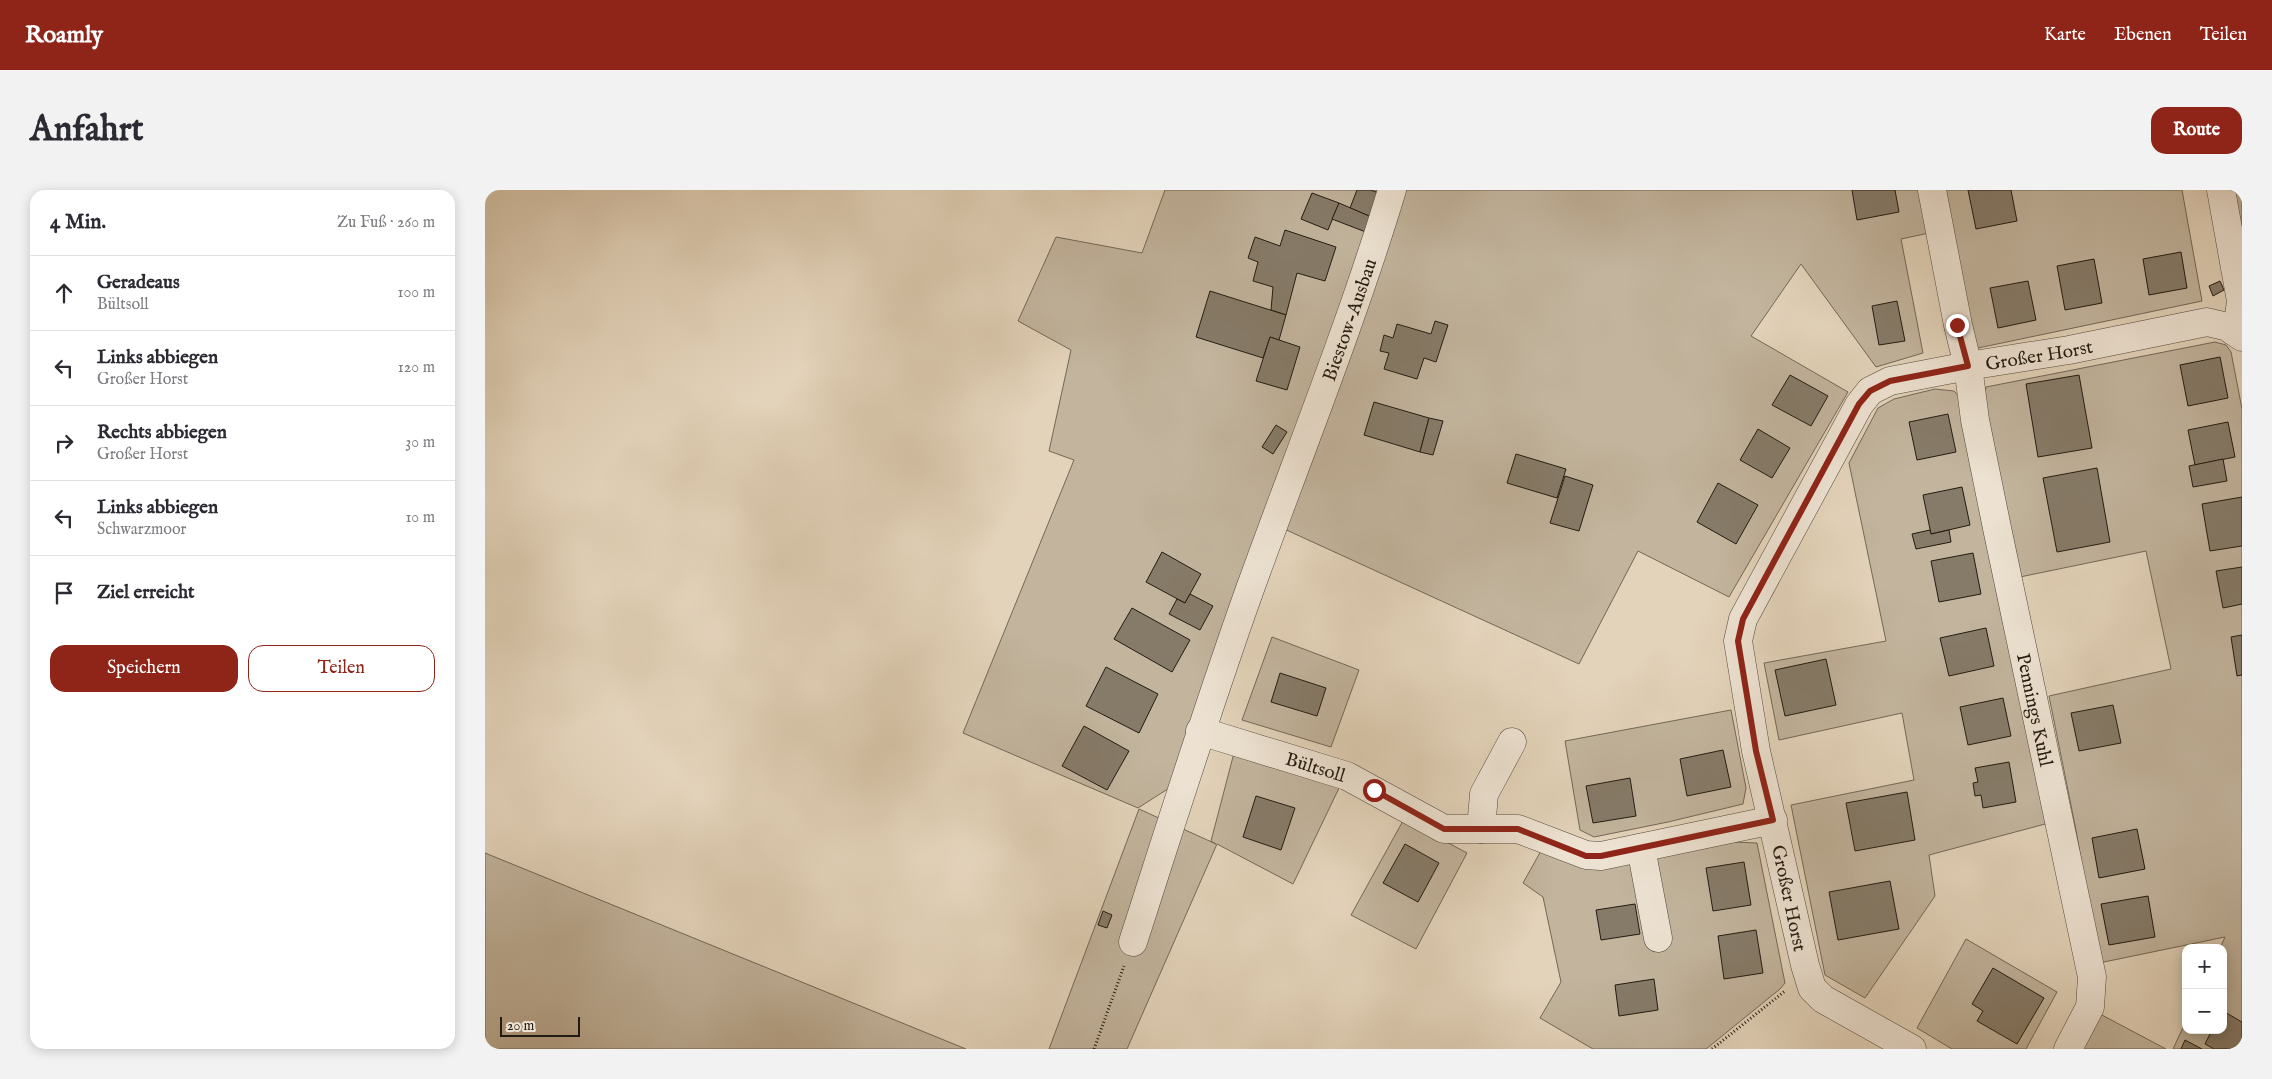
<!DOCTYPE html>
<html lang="de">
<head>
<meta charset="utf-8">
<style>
	body { margin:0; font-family:"IM FELL English",serif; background:#f2f2f3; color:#2b2b33 }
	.controls { position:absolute; right:15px; bottom:15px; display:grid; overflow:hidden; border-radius:10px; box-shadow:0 2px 12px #0003 }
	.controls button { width:45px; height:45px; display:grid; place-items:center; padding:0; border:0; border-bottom:1px solid #e1e1e2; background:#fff; color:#2b2b33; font:25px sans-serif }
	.scale { position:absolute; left:15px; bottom:12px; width:80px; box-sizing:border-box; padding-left:5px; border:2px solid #221b11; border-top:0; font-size:14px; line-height:18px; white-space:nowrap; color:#221b11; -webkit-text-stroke:4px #ede2d2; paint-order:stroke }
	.stop { position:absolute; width:15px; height:15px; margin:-11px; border:4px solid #8f2418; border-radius:50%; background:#fff }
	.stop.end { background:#8f2418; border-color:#fff; box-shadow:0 1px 5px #0008 }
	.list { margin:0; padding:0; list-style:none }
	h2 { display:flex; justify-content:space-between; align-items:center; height:65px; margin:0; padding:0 20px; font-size:21px }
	h2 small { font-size:16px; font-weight:400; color:#7c7c81 }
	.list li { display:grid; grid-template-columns:32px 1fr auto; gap:15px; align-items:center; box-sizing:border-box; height:75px; padding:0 20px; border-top:1px solid #e1e1e2 }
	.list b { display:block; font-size:19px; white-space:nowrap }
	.list p { margin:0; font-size:16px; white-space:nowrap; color:#7c7c81 }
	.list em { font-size:16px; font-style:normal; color:#7c7c81 }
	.actions { display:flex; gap:10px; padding:15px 20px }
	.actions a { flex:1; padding:11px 0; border:1px solid #8f2418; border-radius:15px; text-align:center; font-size:18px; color:#8f2418 }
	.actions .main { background:#8f2418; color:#fff }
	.icon { flex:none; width:28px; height:28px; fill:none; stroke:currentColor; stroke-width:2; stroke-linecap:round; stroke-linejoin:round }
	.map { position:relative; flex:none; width:1757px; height:859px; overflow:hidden; border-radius:15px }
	header { display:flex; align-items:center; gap:30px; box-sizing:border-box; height:70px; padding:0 25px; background:#8f2418; color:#fff }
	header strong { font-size:24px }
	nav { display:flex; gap:28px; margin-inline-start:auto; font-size:18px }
	.intro { display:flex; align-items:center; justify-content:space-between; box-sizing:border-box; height:120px; padding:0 30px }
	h1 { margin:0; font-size:35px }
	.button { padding:12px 22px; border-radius:15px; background:#8f2418; color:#fff; font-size:18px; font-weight:700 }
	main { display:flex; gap:30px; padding:0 30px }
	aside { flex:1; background:#fff; border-radius:15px; box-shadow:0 2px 12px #0003 }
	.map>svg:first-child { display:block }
	.green { fill:#c2b49d; stroke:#726857 }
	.building { fill:#867b69; stroke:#221b11 }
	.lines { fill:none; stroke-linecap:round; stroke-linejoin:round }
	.minor-casing { stroke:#52493b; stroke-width:29 }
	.path { stroke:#221b11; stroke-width:3; stroke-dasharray:1 2.5; stroke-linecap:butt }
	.minor { stroke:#ede2d2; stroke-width:28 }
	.route { stroke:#8f2418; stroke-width:6 }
	.labels { text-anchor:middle; stroke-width:4; stroke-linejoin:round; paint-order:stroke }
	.street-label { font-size:19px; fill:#221b11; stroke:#ede2d2 }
</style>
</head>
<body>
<header>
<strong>Roamly</strong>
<nav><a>Karte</a><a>Ebenen</a><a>Teilen</a></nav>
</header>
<div class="intro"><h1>Anfahrt</h1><a class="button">Route</a></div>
<main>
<aside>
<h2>4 Min.<small>Zu Fuß · 260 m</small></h2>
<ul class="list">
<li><svg class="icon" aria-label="ahead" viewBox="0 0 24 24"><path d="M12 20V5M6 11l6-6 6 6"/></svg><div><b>Geradeaus</b><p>Bültsoll</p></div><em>100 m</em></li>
<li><svg class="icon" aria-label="left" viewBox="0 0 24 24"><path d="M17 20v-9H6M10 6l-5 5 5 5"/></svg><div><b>Links abbiegen</b><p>Großer Horst</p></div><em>120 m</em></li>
<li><svg class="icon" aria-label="right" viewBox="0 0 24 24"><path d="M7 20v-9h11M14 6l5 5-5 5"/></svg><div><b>Rechts abbiegen</b><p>Großer Horst</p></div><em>30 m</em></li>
<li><svg class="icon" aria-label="left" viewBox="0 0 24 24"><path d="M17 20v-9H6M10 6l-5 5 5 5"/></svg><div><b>Links abbiegen</b><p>Schwarzmoor</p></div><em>10 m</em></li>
<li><svg class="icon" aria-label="arrive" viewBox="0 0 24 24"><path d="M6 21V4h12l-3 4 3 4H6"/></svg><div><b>Ziel erreicht</b></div></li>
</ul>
<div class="actions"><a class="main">Speichern</a><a>Teilen</a></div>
</aside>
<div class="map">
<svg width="1757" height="859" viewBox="0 0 1757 859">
	<rect width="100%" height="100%" fill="#e3d3ba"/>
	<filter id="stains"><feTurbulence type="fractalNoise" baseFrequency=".004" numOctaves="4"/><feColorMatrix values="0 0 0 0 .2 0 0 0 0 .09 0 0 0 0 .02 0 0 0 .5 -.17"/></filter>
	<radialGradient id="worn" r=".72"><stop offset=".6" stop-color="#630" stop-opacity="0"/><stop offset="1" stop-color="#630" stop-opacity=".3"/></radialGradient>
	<!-- green -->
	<g class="green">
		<polygon points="680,0 1436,0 1444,43 1416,49 1438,163 1391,177 1316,74 1266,146 1363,202 1244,407 1153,361 1094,474 784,332 689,595 653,618 478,543 589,270 564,261 586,160 533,131 571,47 657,63"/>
		<polygon points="1457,0 1697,0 1717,111 1493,158 1486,148"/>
		<polygon points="1747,0 1757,0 1757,56"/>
		<polygon points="1730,152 1741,155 1746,162 1757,219 1757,859 1688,859 1701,831 1701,840 1738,840 1738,758 1735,758 1740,747 1614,773 1591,640 1564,506 1686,479 1661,361 1535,387 1499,206 1501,197"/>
		<polygon points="1450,199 1469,201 1476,209 1564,633 1444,665 1450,706 1380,808 1340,785 1306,615 1429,590 1417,523 1294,550 1279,473 1401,451 1364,273 1393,218 1409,209"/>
		<polygon points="787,447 874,480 846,557 757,530"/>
		<polygon points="1246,520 1261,598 1258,614 1183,632 1109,647 1095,640 1080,551"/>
		<polygon points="749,563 855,596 808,694 732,654 642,859 564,859 654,619 731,654 726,651"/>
		<polygon points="919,629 982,663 931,759 866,725"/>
		<polygon points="1248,652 1272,653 1300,793 1295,799 1221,859 1108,859 1055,828 1076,792 1058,707 1038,693 1057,659 1166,668"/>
		<polygon points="0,663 481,859 0,859"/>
		<polygon points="1481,749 1572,802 1541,859 1467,859 1432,838"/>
		<polygon points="1615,824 1681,859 1595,859"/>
	</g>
	<!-- building -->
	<g class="building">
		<polygon points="872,0 886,0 901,6 891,29 865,18"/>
		<polygon points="1367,0 1410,0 1414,22 1372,30"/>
		<polygon points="1483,0 1526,0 1532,31 1491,39"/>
		<polygon points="827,3 854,13 843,40 816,29"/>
		<polygon points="854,13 891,29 886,44 847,29"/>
		<polygon points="800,40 851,57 840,91 812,83 801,125 786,120 788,97 768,91 773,72 763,68 770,47 795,56"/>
		<polygon points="1696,62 1702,98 1664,105 1658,69"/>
		<polygon points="1609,69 1617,113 1580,120 1572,76"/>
		<polygon points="1543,91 1551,130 1513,138 1505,98"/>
		<polygon points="1735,91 1739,100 1728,106 1724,96"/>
		<polygon points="725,101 801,125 794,150 785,147 778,168 711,147"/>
		<polygon points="1412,111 1420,151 1394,155 1387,116"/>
		<polygon points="950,131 963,135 951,172 939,168 932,189 899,179 904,163 895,161 899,145 908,148 912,134 946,144"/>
		<polygon points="785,147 815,157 802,200 771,191"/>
		<polygon points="1735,167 1743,208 1703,216 1695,175"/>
		<polygon points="1305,185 1343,206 1326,236 1287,215"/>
		<polygon points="1594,185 1607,258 1553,267 1541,194"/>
		<polygon points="889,212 944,228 935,262 879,245"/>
		<polygon points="1463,224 1471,262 1432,270 1424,232"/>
		<polygon points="944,228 958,231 948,265 935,262"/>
		<polygon points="1743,232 1750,267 1710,275 1703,240"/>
		<polygon points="791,235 802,242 788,264 777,257"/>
		<polygon points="1273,239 1305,258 1287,288 1255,270"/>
		<polygon points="1031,264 1081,279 1072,308 1022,293"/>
		<polygon points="1738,269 1742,291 1708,297 1704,276"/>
		<polygon points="1612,278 1625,352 1572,362 1558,288"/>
		<polygon points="1080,286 1108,295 1094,341 1065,333"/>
		<polygon points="1233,293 1273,315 1251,354 1212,332"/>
		<polygon points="1477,297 1485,335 1446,344 1438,305"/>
		<polygon points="1757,307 1757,356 1725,361 1717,314"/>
		<polygon points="1445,340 1446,344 1464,340 1466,352 1431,359 1427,344"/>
		<polygon points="677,362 716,384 700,413 661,392"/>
		<polygon points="1488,363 1496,404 1454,412 1446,371"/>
		<polygon points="1757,377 1757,414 1738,418 1731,381"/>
		<polygon points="705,404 728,416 715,440 684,424 692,409 700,413"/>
		<polygon points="647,418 705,450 687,482 629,449"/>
		<polygon points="1501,438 1509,476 1464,486 1455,448"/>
		<polygon points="1757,445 1757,485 1752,486 1746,447"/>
		<polygon points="1341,469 1351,515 1300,526 1290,480"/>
		<polygon points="621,477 673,504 654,543 601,516"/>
		<polygon points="795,483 841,498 832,526 786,512"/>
		<polygon points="1518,508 1526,546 1483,555 1475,517"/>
		<polygon points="1628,515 1636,553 1594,561 1586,523"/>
		<polygon points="599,536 644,561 622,600 577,576"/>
		<polygon points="1238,560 1246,597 1202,606 1195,569"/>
		<polygon points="1524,572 1531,612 1498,618 1496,605 1490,606 1488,593 1493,592 1490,578"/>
		<polygon points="1145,588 1151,626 1108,633 1101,596"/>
		<polygon points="1422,602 1430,650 1370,661 1361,613"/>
		<polygon points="771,606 810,618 796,660 758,647"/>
		<polygon points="1652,639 1660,679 1614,688 1607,648"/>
		<polygon points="920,654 954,673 933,712 898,693"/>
		<polygon points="1259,672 1266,715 1228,721 1221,678"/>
		<polygon points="1405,691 1414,739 1353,750 1344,702"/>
		<polygon points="1663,706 1670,747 1624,755 1616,714"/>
		<polygon points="1150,714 1155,744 1116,750 1111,720"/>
		<polygon points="618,721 627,725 622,738 613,735"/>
		<polygon points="1271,740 1278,783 1239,789 1233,746"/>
		<polygon points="1508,778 1559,808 1532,854 1492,831 1498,821 1487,814"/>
		<polygon points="1169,789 1173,820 1134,826 1130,795"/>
		<polygon points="1738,821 1757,832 1757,859 1729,859 1720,854 1727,840 1738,840"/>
		<polygon points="1700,850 1717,859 1696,859"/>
	</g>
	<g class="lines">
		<defs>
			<g id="minor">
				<path id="s1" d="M1447 0 1473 135 1483 176 1490 230 1512 338 1607 787 1605 817 1583 859"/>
				<polyline points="1736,0 1756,111 1754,126 1748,141"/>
				<path id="s2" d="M715 541 862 586 959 639H1033L1101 665 1116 666 1288 630"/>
				<polyline points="996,639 999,604 1027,552"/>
				<polyline points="1156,658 1173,748"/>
				<path id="s3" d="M648 752C686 634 723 516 765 399 813 266 866 135 907 0"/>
				<path id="s4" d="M1427 859 1338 809 1327 798 1320 775 1271 561 1253 451 1258 429 1374 215 1385 201 1405 191 1483 176 1584 160 1722 132 1743 137 1757 147"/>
			</g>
		</defs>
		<!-- minor casing -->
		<use href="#minor" class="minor-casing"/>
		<!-- path -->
		<g class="path">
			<polyline points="609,859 639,776"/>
			<polyline points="1227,859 1300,801"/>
		</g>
		<!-- minor -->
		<use href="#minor" class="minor"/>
	</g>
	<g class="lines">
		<!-- route -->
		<polyline class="route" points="889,600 959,639 1033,639 1101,666 1116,666 1288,630 1271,561 1253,451 1258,429 1374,214 1385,201 1405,191 1483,176 1472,135"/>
	</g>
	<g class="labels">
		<!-- street labels -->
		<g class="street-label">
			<text dy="7" stroke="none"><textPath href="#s3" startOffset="659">Biestow-Ausbau</textPath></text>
			<text dy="7" stroke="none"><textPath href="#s4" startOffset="930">Großer Horst</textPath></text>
			<text dy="7" stroke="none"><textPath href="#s1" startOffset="530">Pennings Kuhl</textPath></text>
			<text dy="7" stroke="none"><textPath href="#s2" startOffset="121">Bültsoll</textPath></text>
			<text transform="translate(1305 708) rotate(78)" y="7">Großer Horst</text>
		</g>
	</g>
	<rect width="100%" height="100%" filter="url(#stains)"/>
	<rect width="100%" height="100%" fill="url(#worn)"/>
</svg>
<div class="controls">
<button>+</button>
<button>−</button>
</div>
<div class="scale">20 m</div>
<div class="stop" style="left:889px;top:600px"></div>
<div class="stop end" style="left:1472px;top:135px"></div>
</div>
</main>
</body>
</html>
